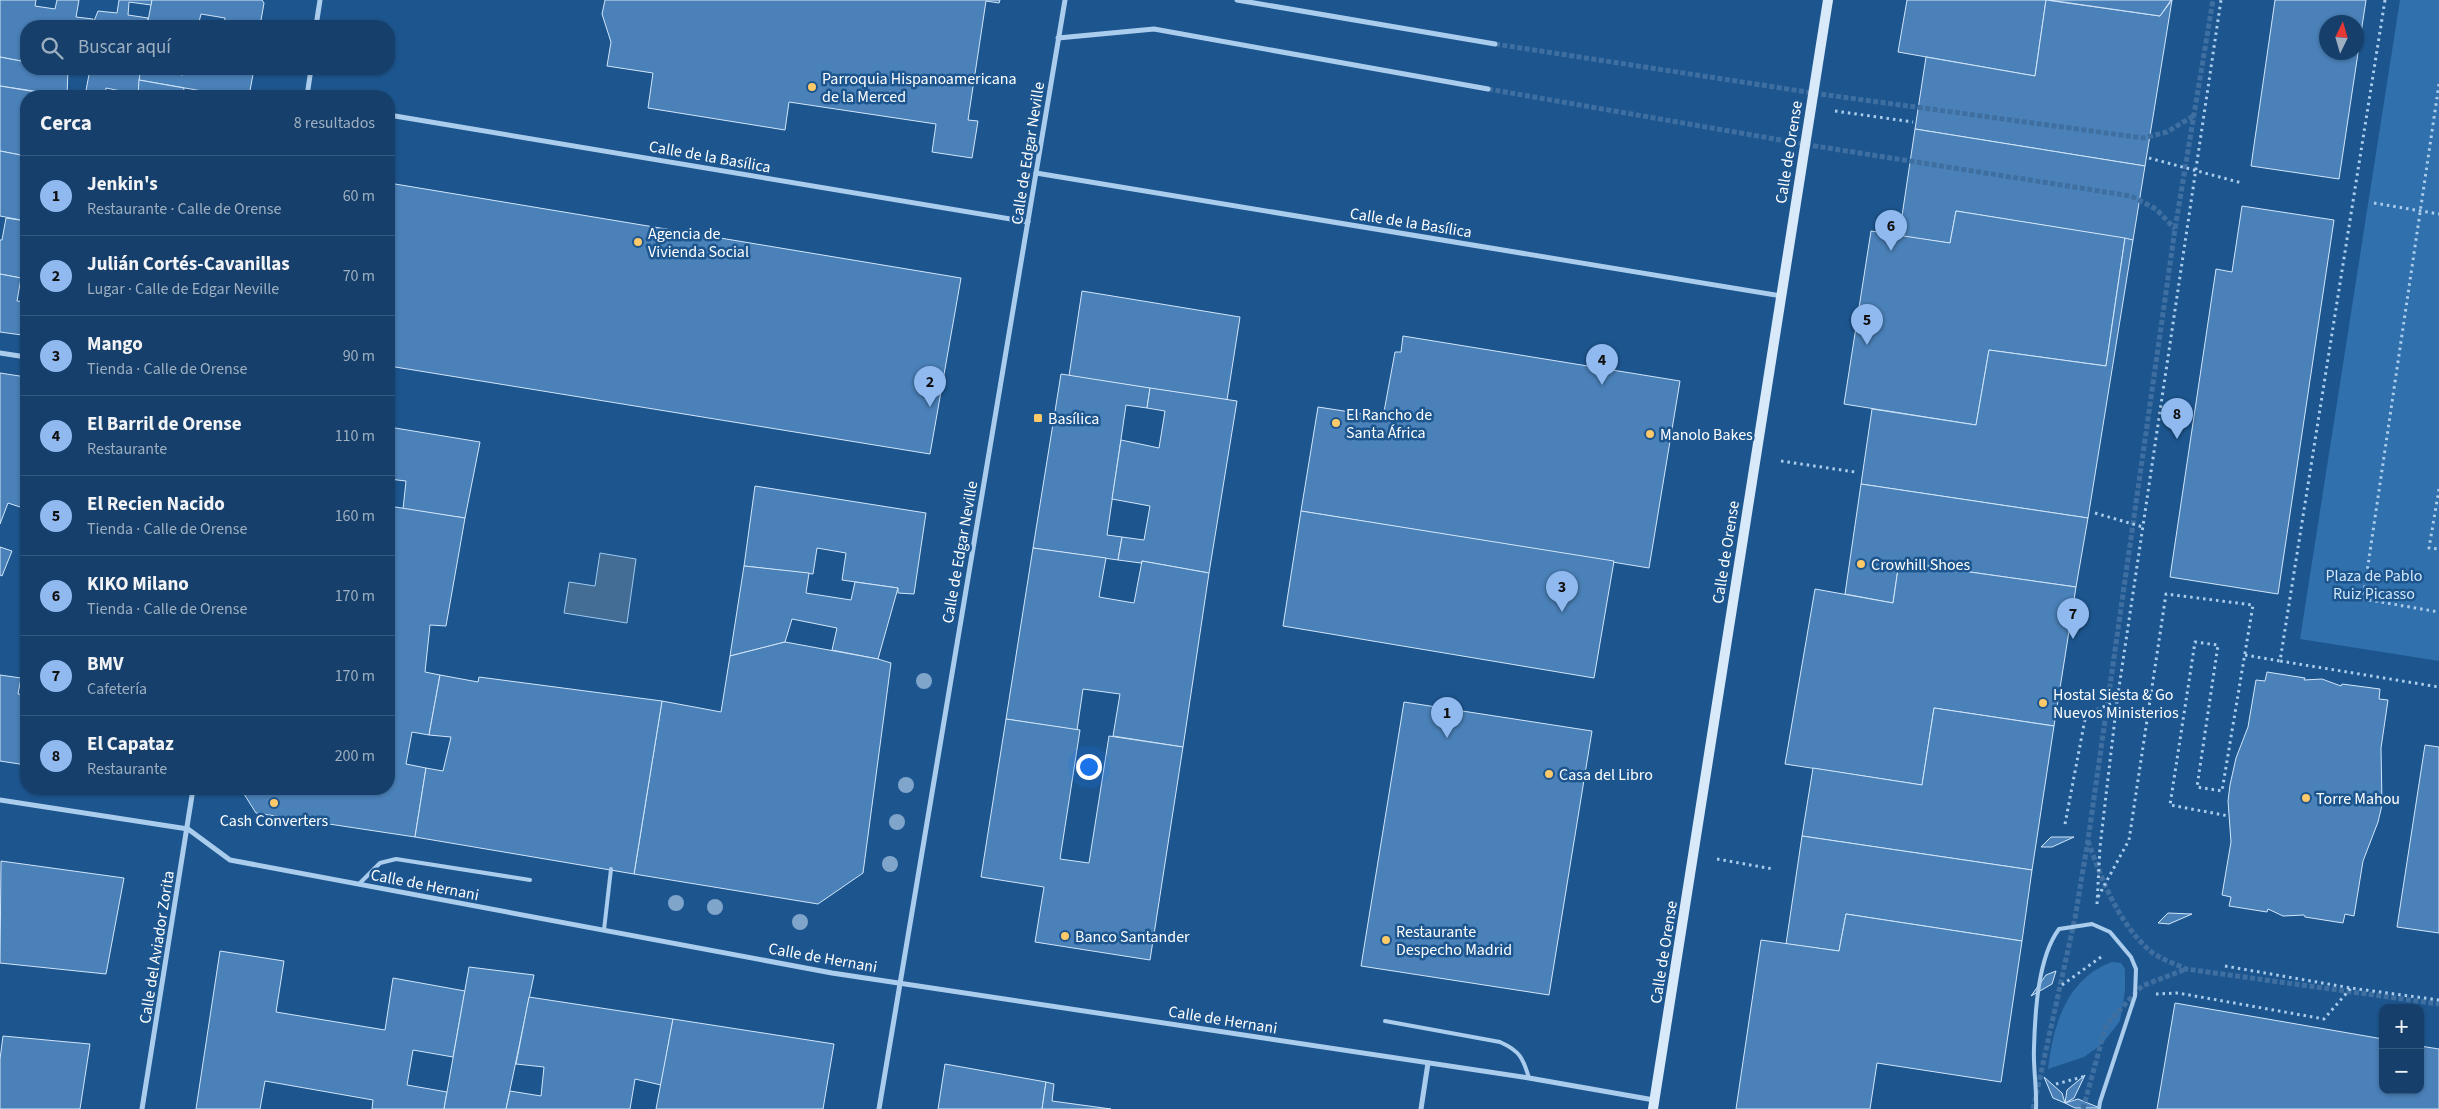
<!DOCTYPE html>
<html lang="es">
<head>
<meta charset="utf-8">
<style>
	body { margin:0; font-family:"Source Sans 3",sans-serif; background:#1f4771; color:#f1f3f6 }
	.controls { position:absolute; right:15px; bottom:15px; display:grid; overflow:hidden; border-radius:10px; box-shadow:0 1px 4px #0004 }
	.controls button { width:45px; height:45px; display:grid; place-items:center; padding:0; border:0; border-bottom:1px solid #35597e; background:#16406b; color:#f1f3f6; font:25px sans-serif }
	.compass { position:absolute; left:2319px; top:15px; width:45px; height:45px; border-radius:50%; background:#16406b; box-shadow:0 1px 4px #0004; rotate:5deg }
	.you { position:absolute; left:1088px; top:766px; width:18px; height:18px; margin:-12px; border:4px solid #fff; border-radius:50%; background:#1a73e8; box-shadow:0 0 0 8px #1a73e833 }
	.badge { display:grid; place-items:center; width:32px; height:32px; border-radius:50%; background:#90b9f0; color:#111; font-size:16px; font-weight:700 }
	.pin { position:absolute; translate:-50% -41px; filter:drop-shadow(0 1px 2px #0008) }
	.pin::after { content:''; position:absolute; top:26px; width:18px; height:15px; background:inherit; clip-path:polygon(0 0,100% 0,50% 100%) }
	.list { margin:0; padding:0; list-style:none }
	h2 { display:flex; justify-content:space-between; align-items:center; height:65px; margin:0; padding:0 20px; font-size:21px }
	h2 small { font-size:16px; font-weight:400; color:#9eafc1 }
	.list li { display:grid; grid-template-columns:32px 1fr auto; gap:15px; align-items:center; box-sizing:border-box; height:80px; padding:0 20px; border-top:1px solid #35597e }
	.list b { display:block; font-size:19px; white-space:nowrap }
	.list p { margin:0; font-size:16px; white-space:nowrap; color:#9eafc1 }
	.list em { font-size:16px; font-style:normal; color:#9eafc1 }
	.icon { flex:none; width:28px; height:28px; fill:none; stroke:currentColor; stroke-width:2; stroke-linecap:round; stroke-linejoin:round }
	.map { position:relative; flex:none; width:2439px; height:1109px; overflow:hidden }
	.search { position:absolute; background:#16406b; box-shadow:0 1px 4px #0004; left:20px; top:20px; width:375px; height:55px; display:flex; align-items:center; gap:12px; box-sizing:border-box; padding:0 18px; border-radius:20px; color:#9eafc1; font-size:19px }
	.panel { position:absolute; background:#16406b; box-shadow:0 1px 4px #0004; left:20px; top:90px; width:375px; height:705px; border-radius:20px }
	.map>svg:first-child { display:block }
	.green { fill:#3070ac }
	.water { fill:#446d96; stroke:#9ec9ef }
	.building { fill:#4a81b8; stroke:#d1e6fa; fill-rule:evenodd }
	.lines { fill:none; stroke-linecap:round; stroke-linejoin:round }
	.street-tunnel { stroke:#3f6fa0; stroke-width:5; stroke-dasharray:5 2.5; stroke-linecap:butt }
	.path { stroke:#abcded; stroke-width:3; stroke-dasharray:2.5 4; stroke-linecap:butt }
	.lane { stroke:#abcded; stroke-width:4 }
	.street { stroke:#abcded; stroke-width:5 }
	.secondary { stroke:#d8e9fa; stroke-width:10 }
	.tree { fill:#80a5ca }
	.poi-dot { fill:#fdc969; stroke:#1d568f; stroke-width:2 }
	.labels { text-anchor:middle; stroke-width:5; stroke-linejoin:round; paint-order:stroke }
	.poi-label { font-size:16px; fill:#fff; stroke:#1d568f; text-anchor:start }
	.street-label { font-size:16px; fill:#fff; stroke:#1d568f }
	.park-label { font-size:16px; fill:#d1e6fa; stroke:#1d568f }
</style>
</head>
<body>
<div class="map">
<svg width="2439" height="1109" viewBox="0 0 2439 1109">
	<rect width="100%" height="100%" fill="#1d568f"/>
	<!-- green -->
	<g class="green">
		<polygon points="2400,0 2439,0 2439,661 2300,639"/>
		<path d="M2112 962 2121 963 2125 969V991L2120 1021 2102 1044 2084 1057 2048 1069C2053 1025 2067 978 2112 962Z"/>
	</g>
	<!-- water -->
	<polygon class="water" points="600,553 636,559 627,623 564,613 569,582 595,586"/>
	<!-- building -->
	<g class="building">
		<polygon points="0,0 36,0 35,6 55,9 57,0 79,0 76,17 93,19 92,26 26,26 26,45 24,44 21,61 0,57"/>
		<polygon points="119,0 152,0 151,5 129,2 128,15 148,18 147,26 92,26 98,11 117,13"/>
		<polygon points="152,0 262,0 264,3 260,26 224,26 225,18 201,14 198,26 147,26"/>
		<polygon points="605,0 1000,0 999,3 986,1 968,120 978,121 972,158 932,152 936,124 789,102 785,130 648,108 653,73 607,66 611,42 602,14"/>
		<polygon points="1907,0 2046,0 2035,76 1898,52"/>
		<polygon points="2046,0 2160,16 2172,0 2145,166 1915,129 1926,57 2035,76"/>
		<polygon points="2049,0 2171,0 2160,16"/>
		<path d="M2275 0H2366L2339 179 2251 166ZM2326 22H2356V52H2326Z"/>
		<polygon points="0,57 26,62 26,69 68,70 67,96 0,86"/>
		<polygon points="90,69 128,69 128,71 140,73 138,96 121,96 121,91 106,88 105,96 85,96"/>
		<polygon points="141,69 157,69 157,71 183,75 184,69 254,69 249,96 231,96 139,80"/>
		<polygon points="139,80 184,88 183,96 138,96"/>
		<polygon points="0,86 60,96 26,96 26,156 0,151"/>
		<polygon points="1915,129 2145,166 2133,240 1956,211 1950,243 1899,236"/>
		<polygon points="0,151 26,156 26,221 0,216"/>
		<polygon points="389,183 961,278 930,454 389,366"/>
		<polygon points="2242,206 2334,220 2278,594 2170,577 2216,269 2232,272"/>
		<polygon points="1956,211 2125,238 2106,366 1989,350 1976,425 1844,404 1871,231 1950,243"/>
		<polygon points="6,218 26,221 26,279 0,274 0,240 2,240"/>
		<polygon points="2125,238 2133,240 2088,518 1861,484 1872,409 1976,425 1989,350 2106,366"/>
		<polygon points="0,274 21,278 17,301 26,302 26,318 22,335 0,332"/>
		<polygon points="1082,291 1240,317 1227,400 1069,376"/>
		<polygon points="1403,336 1680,381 1649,568 1301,511 1318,407 1383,417 1395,352 1401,352"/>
		<polygon points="0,373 26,377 26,459 21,471 26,471 26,509 8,503 0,524"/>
		<polygon points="1061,374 1150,388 1147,408 1126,405 1107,535 1122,537 1118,560 1033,548"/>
		<polygon points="1150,388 1237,401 1209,573 1142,561 1141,563 1118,560 1122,537 1144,540 1150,506 1112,499 1121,440 1159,448 1165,411 1147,408"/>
		<polygon points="389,427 480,442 465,518 403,509 406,481 389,479"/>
		<polygon points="1861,484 2088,518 2076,587 1899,562 1893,603 1845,594"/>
		<polygon points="755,486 926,513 914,594 898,593 898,588 842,580 846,553 817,548 813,574 744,566"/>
		<polygon points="389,506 465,518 446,626 430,625 425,672 440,675 429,735 412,732 406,764 426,768 415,837 256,813 244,794 245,789 389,789"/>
		<polygon points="1301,511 1614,561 1594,678 1283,626"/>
		<polygon points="0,547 12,551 2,576 0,575"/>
		<polygon points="1033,548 1106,558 1099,597 1134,603 1142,561 1209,573 1183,747 1113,736 1120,694 1083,689 1077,730 1006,719"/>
		<polygon points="1899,562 2076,587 2054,726 1934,708 1922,785 1785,764 1815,589 1893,603"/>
		<polygon points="744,566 809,573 806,593 851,600 855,582 898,588 878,659 832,650 837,628 792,619 785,642 730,656"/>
		<polygon points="785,642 878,659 891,663 863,873 818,904 634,874 662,701 721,712 730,656"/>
		<polygon points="2267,672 2305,678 2304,680 2322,679 2341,686 2342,684 2380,689 2379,699 2388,700 2381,748 2382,805 2378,822 2363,861 2354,916 2345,914 2343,923 2305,917 2304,915 2283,916 2268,909 2267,912 2229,906 2231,897 2222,895 2231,842 2228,801 2230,785 2236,758 2248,727 2256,680 2265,681"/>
		<polygon points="0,675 21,678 18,694 26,695 26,765 0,761"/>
		<polygon points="440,675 478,682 479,677 662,701 634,874 415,837 426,768 443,771 451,737 429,735"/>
		<polygon points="1404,702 1592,731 1549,995 1361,966"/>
		<polygon points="1934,708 2054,726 2032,870 1802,836 1813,768 1922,785"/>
		<polygon points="1006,719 1080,730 1060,859 1089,863 1109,736 1183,747 1150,960 1035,942 1044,887 981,877"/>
		<polygon points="2425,745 2439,747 2439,933 2397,927"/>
		<polygon points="1802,836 2032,870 2022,941 1846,914 1839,951 1786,944"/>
		<polygon points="2051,837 2074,837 2052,847 2041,847"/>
		<polygon points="1,861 124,878 106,974 0,963"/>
		<polygon points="2168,913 2192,914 2169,924 2158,923"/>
		<polygon points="1846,914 2022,941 2001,1082 1877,1063 1870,1109 1736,1109 1761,940 1839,951"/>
		<polygon points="220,951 284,961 276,1012 385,1030 393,978 465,991 453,1057 413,1050 407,1085 447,1092 444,1109 372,1109 373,1100 265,1081 260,1109 196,1109"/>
		<polygon points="469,967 534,975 506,1109 444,1109"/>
		<polygon points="2056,971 2052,984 2031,996 2046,975"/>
		<polygon points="529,997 673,1019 661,1085 635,1079 630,1109 506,1109 510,1091 541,1096 544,1067 516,1064"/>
		<polygon points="2175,1003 2383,1039 2383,1090 2420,1090 2420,1046 2439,1049 2439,1109 2157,1109"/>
		<polygon points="673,1019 834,1044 823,1109 656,1109"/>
		<polygon points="3,1036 90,1044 80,1109 0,1109 0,1059"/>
		<polygon points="945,1064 1046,1082 1042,1109 938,1109"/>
		<polygon points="2085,1075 2074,1098 2065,1103 2067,1090"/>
		<polygon points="2044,1077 2062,1093 2065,1103 2053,1098"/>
		<polygon points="1046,1082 1054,1084 1052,1101 1111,1109 1042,1109"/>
		<polygon points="2078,1099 2100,1108 2075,1108 2065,1103"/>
	</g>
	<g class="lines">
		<!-- street-tunnel -->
		<g class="street-tunnel">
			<polyline points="1495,44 1820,94 2143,138 2167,132 2195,115"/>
			<polyline points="1488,89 1815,146 2131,196 2156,209 2175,229"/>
			<path d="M2088 841C2102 880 2117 920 2148 949 2157 958 2174 963 2186 969L2439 1004"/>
			<polyline points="2033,1109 2075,918 2088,840 2175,229 2213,0"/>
			<polyline points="2083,1109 2106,1025 2142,986 2186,969"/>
		</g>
		<!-- path -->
		<g class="path">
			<polyline points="2385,0 2280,661 2439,687"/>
			<polyline points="2439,84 2363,599 2439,612"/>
			<polyline points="1835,111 1913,122"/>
			<polyline points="2149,158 2242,183"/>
			<polyline points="2374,203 2439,214"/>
			<polyline points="1781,461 1855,472"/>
			<polyline points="2439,489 2429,548 2439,549"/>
			<polyline points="2095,513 2143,527"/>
			<polyline points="2245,655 2280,661"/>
			<polyline points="2065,824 2086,714 2117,701 2221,0"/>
			<polyline points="1717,859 1773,869"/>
			<polyline points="2098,897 2129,840 2166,594 2253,605 2222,791 2197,787 2218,645 2195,642 2170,805 2229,816"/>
			<polyline points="2097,904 2100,847 2117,701"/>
			<polyline points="2225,966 2351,988 2439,1000"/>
			<polyline points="2062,985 2101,957"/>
			<polyline points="2156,994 2178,993 2324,1019 2351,988"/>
			<polyline points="2056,1084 2086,1076"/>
		</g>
		<!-- lane -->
		<g class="lane">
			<polyline points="359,884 380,863 396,859 530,880"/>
			<polyline points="604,930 611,869"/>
			<path d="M1385 1021 1500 1042C1520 1051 1523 1058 1529 1078"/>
			<path d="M2036 1109C2037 1088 2033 1068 2034 1048 2035 1012 2038 957 2059 929L2092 924 2110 932 2131 957 2136 969 2135 996 2100 1102 2099 1109"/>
		</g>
		<!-- street -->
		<g class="street">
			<polyline points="1237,0 1495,44"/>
			<polyline points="316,26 320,0"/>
			<polyline points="1058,38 1154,29 1488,89"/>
			<polyline points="307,96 311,69"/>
			<polyline points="389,115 1028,222"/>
			<polyline points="1036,173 1781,296"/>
			<polyline points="0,353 26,357"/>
			<polyline points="0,800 188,829 230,860 832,973 1529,1078 1654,1100"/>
			<polyline points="142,1109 193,789"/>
			<polyline points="879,1109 1065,0"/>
			<polyline points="1421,1109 1428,1063"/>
		</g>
		<!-- secondary -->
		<polyline class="secondary" points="1653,1109 1828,0"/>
	</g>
	<!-- trees -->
	<g class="tree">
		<circle cx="924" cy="681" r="8"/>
		<circle cx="906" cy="785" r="8"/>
		<circle cx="897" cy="822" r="8"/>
		<circle cx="890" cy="864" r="8"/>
		<circle cx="676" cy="903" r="8"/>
		<circle cx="715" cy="907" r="8"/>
		<circle cx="800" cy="922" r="8"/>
	</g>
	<!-- markers -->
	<g class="poi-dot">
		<circle cx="812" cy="87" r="5"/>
		<circle cx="638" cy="242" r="5"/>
		<rect x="1033" y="413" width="10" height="10" rx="2.5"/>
		<circle cx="1336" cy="423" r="5"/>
		<circle cx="1650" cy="434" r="5"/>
		<circle cx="1861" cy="564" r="5"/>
		<circle cx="2043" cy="703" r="5"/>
		<circle cx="1549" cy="774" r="5"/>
		<circle cx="2306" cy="798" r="5"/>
		<circle cx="274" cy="803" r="5"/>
		<circle cx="1065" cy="936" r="5"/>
		<circle cx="1386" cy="940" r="5"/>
	</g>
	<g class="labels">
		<!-- poi labels -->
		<g class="poi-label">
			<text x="822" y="84">Parroquia Hispanoamericana<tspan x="822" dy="18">de la Merced</tspan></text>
			<text x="648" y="239">Agencia de<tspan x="648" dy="18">Vivienda Social</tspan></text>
			<text x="1346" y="420">El Rancho de<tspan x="1346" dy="18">Santa África</tspan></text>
			<text x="1048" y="424">Basílica</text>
			<text x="1660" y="440">Manolo Bakes</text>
			<text x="1871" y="570">Crowhill Shoes</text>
			<text x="2053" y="700">Hostal Siesta &amp; Go<tspan x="2053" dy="18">Nuevos Ministerios</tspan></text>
			<text x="1559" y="780">Casa del Libro</text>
			<text x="2316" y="804">Torre Mahou</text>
			<text x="274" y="826" text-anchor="middle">Cash Converters</text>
			<text x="1396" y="937">Restaurante<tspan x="1396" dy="18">Despecho Madrid</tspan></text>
			<text x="1075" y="942">Banco Santander</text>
		</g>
		<!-- street labels -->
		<g class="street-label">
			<text transform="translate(1788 152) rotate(-81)" y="6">Calle de Orense</text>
			<text transform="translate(1027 153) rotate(-81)" y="6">Calle de Edgar Neville</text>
			<text transform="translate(710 156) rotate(10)" y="6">Calle de la Basílica</text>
			<text transform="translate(1411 222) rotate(9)" y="6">Calle de la Basílica</text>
			<text transform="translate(959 552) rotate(-80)" y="6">Calle de Edgar Neville</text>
			<text transform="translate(1725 552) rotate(-81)" y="6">Calle de Orense</text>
			<text transform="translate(425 884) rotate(11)" y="6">Calle de Hernani</text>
			<text transform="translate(156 947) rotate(-81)" y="6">Calle del Aviador Zorita</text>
			<text transform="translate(1663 952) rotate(-81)" y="6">Calle de Orense</text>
			<text transform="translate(823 957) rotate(10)" y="6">Calle de Hernani</text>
			<text transform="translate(1223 1019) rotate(9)" y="6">Calle de Hernani</text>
		</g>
		<!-- park labels -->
		<g class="park-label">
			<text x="2374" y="581">Plaza de Pablo<tspan x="2374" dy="18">Ruiz Picasso</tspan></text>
		</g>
	</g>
</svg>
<div class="controls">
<button>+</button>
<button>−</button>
</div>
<svg class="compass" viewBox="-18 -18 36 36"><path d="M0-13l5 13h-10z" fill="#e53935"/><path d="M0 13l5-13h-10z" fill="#9eafc1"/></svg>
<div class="you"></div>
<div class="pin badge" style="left:1447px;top:738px">1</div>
<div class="pin badge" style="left:930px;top:407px">2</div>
<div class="pin badge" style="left:1562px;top:612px">3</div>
<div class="pin badge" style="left:1602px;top:385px">4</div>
<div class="pin badge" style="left:1867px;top:345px">5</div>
<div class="pin badge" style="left:1891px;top:251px">6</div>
<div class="pin badge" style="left:2073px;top:639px">7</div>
<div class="pin badge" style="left:2177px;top:439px">8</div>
<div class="search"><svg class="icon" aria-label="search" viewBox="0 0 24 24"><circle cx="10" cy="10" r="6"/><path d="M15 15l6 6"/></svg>Buscar aquí</div>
<section class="panel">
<h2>Cerca<small>8 resultados</small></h2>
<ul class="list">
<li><span class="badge">1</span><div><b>Jenkin's</b><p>Restaurante · Calle de Orense</p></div><em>60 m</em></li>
<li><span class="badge">2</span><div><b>Julián Cortés-Cavanillas</b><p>Lugar · Calle de Edgar Neville</p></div><em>70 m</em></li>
<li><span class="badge">3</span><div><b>Mango</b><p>Tienda · Calle de Orense</p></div><em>90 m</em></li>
<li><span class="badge">4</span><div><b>El Barril de Orense</b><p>Restaurante</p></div><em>110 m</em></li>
<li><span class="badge">5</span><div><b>El Recien Nacido</b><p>Tienda · Calle de Orense</p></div><em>160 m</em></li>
<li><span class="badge">6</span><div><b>KIKO Milano</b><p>Tienda · Calle de Orense</p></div><em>170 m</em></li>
<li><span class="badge">7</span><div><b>BMV</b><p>Cafetería</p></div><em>170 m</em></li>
<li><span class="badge">8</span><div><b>El Capataz</b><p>Restaurante</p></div><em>200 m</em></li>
</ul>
</section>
</div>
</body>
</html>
